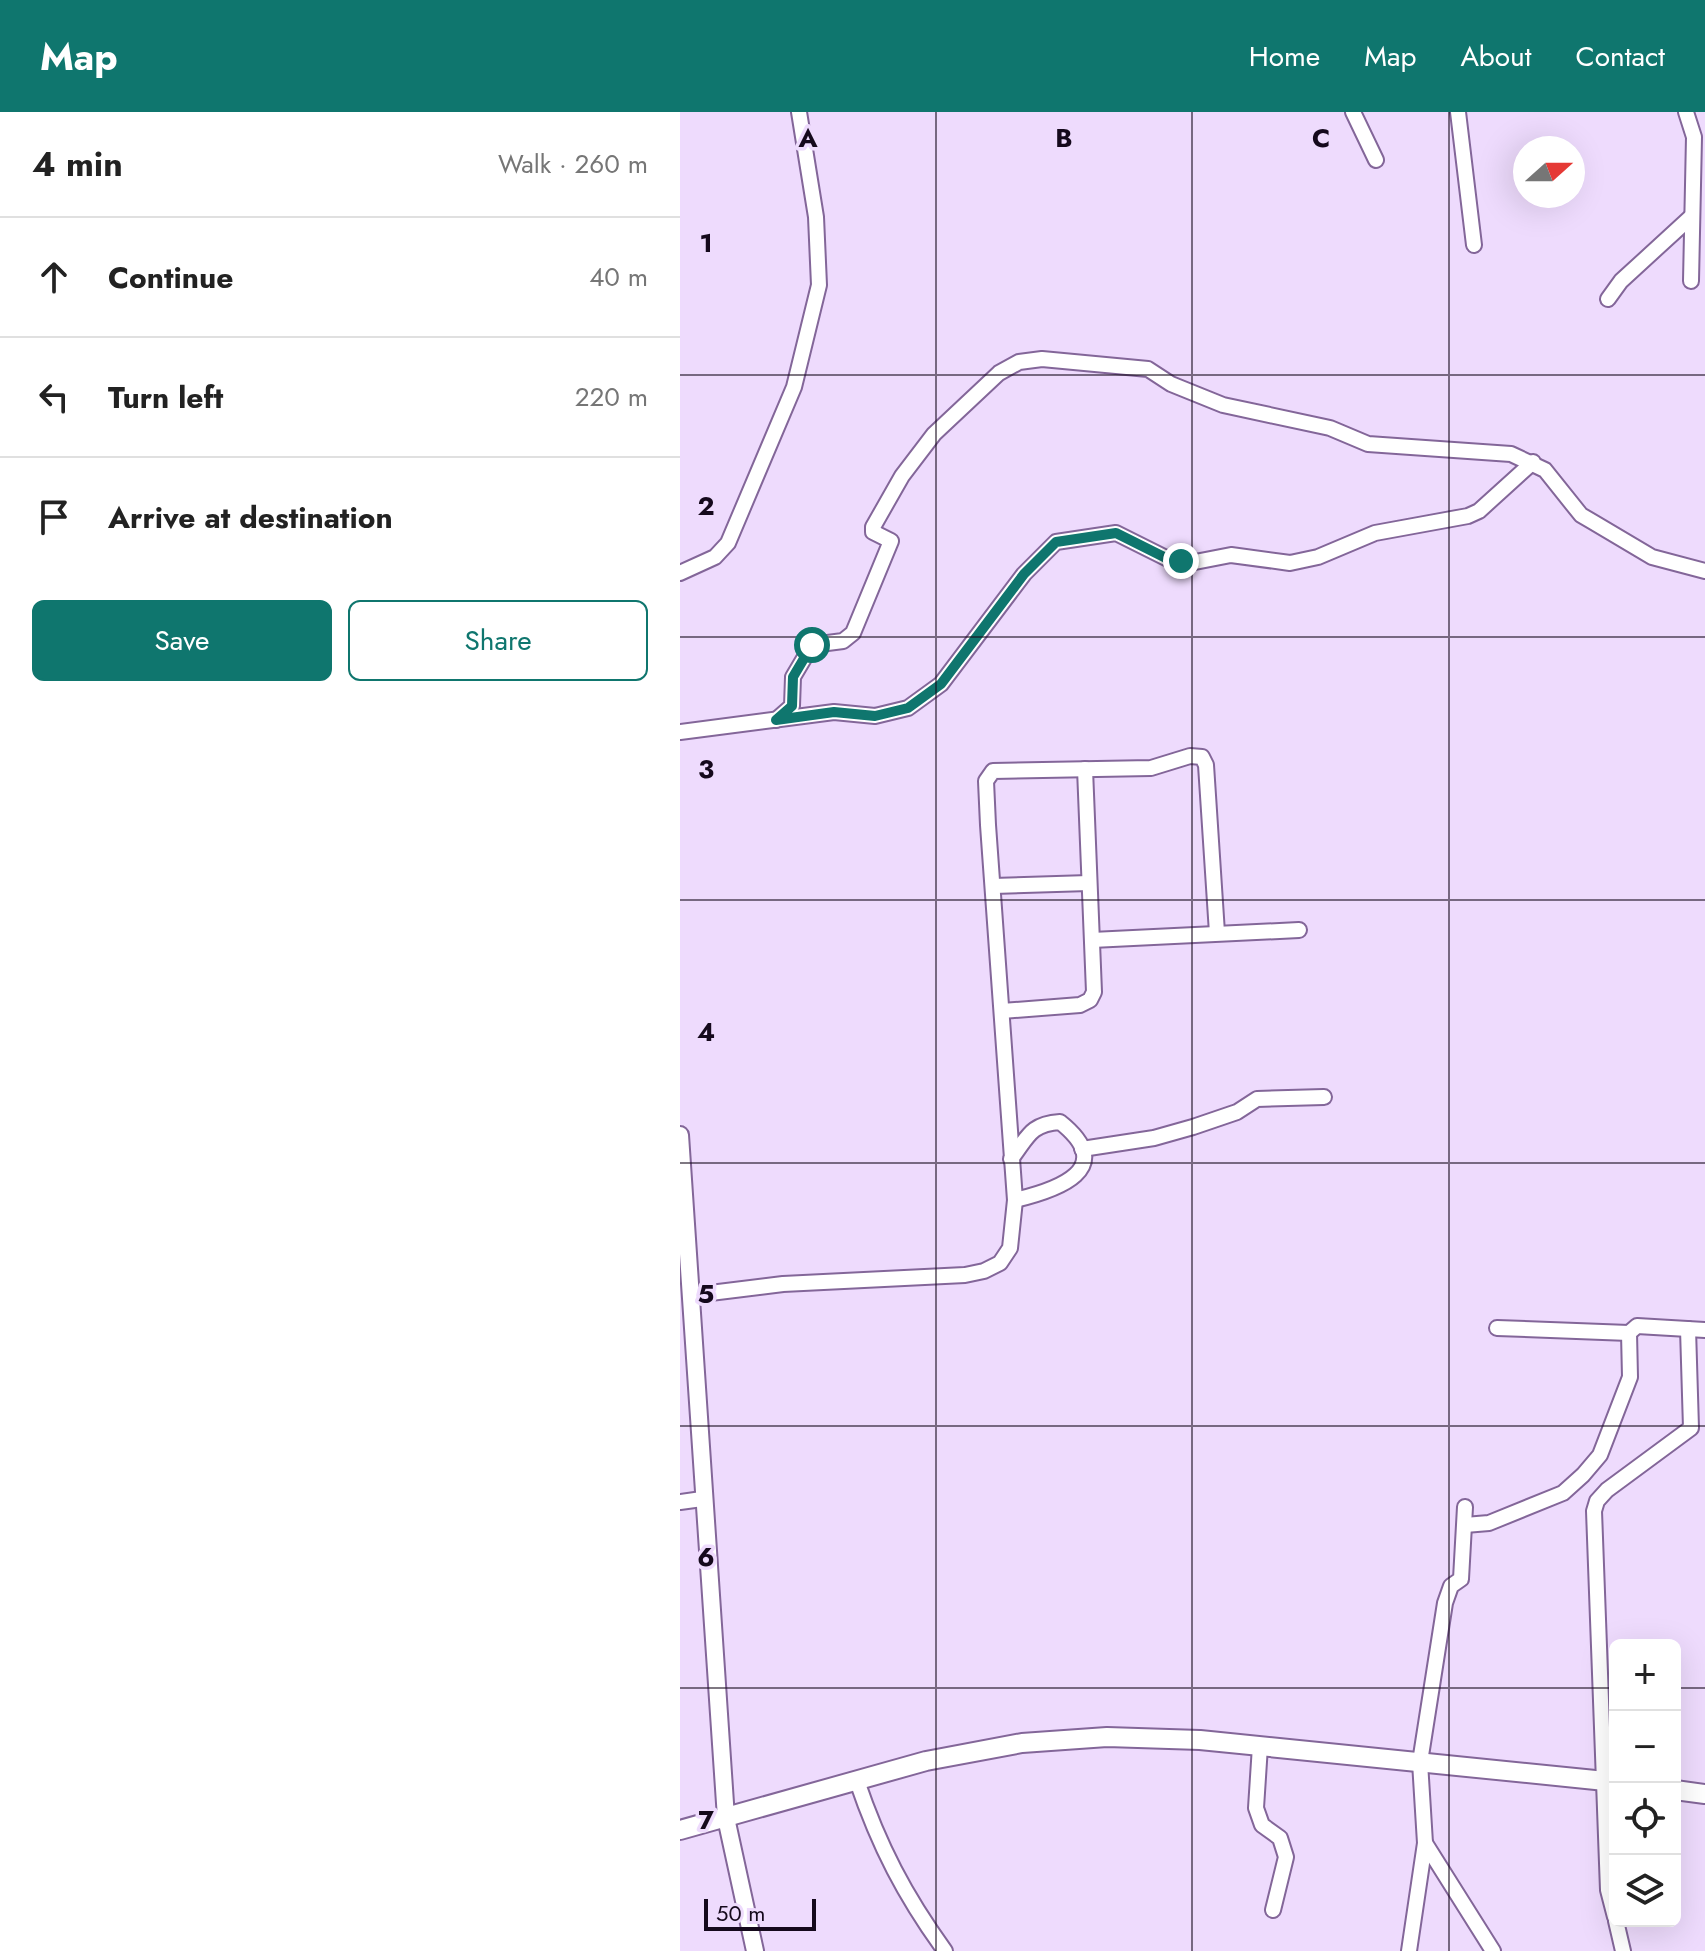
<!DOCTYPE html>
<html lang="en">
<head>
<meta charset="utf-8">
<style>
	body { margin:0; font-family:Jost,sans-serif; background:#f6f6f6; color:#222 }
	.controls { position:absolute; right:24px; bottom:24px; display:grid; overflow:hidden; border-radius:12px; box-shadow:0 8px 32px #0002 }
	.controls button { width:72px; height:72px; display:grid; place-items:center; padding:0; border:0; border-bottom:2px solid #e0e0e0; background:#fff; color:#222; font:40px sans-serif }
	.compass { position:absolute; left:833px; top:24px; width:72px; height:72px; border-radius:50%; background:#fff; box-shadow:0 8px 32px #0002; rotate:69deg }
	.scale { position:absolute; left:24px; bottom:20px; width:112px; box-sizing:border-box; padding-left:8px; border:4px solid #15091c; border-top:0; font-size:22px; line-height:28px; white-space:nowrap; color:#15091c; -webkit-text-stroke:6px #eedbfd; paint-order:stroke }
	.stop { position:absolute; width:24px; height:24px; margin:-18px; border:6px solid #0f766e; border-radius:50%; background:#fff }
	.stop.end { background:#0f766e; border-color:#fff; box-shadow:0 2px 8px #0008 }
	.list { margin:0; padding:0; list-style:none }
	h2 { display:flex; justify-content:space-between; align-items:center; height:104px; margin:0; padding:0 32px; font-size:34px }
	h2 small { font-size:26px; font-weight:400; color:#767676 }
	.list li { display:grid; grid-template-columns:52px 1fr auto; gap:24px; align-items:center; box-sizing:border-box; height:120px; padding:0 32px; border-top:2px solid #e0e0e0 }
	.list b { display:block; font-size:30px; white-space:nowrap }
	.list em { font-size:26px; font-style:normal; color:#767676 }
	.actions { display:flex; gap:16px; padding:24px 32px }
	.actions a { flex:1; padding:18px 0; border:2px solid #0f766e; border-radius:12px; text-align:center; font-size:28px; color:#0f766e }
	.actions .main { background:#0f766e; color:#fff }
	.icon { flex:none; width:44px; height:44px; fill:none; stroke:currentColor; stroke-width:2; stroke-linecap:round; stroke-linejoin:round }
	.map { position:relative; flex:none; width:1025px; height:1839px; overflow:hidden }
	header { display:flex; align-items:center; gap:48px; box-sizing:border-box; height:112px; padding:0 40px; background:#0f766e; color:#fff }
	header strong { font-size:38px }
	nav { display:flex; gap:44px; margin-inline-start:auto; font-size:28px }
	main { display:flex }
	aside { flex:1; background:#fff }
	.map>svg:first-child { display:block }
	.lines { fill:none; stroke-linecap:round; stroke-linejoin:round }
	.minor-casing { stroke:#836699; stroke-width:18 }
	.tertiary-casing { stroke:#836699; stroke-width:20 }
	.secondary-casing { stroke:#836699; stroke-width:22 }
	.minor { stroke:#fff; stroke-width:14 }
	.tertiary { stroke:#fff; stroke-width:16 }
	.secondary { stroke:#fff; stroke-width:18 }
	.route { stroke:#0f766e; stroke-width:10 }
	.grid { fill:none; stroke:#15091c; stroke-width:2; stroke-opacity:0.55 }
	.grid-label { font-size:26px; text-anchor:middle; font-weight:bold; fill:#15091c; stroke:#eedbfd; stroke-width:7; stroke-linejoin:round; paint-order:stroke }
</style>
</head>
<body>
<header>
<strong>Map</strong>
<nav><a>Home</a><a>Map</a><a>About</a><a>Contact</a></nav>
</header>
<main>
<aside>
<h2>4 min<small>Walk · 260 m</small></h2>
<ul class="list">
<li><svg class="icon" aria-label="ahead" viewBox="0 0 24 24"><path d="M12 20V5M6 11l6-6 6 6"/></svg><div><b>Continue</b></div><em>40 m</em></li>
<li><svg class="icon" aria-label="left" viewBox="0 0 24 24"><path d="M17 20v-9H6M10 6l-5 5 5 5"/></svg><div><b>Turn left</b></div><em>220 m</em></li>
<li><svg class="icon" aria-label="arrive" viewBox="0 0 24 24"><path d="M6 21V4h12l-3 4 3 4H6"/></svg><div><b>Arrive at destination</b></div></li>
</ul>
<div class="actions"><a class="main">Save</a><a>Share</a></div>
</aside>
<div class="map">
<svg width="1025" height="1839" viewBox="0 0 1025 1839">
	<rect width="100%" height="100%" fill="#eedbfd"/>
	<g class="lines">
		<defs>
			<g id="minor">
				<polyline points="673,0 696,48"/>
				<polyline points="778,0 794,133"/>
				<polyline points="1006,0 1014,25 1011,169"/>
				<polyline points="928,187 941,169 1012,104"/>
				<polyline points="0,461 35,445 48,431 114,275 139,173 136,105 119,0"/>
				<polyline points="96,608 112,594 113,565 132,533 163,529 173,521 211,429 193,420 193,415 222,364 254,322 319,261 339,250 362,247 468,257 491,272 543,293 650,316 688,332 831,342 865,358 901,403 913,410 972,445 1025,459"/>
				<polyline points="0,620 154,600 195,604 228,596 261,572 344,462 376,430 436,421 486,446 501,449 515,450 551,443 610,451 638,445 695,421 788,404 799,399 853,350"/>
				<polyline points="313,774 409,771"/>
				<polyline points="412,828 619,818"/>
				<polyline points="322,899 400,893 410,888 414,880 405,657"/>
				<polyline points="402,1037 474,1026 513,1015 557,1000 577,987 644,985"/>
				<path d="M331 1047C348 1025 350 1012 380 1010 439 1057 377 1078 335 1088"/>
				<polyline points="14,1183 103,1172 285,1163 304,1159 320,1151 330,1136 335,1088 308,713 306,669 313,659 471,656 510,644 522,645 526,653 537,821"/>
				<polyline points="817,1216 949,1221"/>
				<polyline points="0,1390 22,1387"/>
				<polyline points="785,1413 809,1411 883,1381 903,1363 920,1343 950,1265 949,1221 957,1214 1025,1218"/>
				<polyline points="580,1634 576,1696 582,1713 600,1726 606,1745 593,1798"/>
				<path d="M177 1669C199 1734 225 1784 265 1839"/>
				<polyline points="745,1731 813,1839"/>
				<polyline points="935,1805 928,1778 914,1399 917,1389 927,1378 1011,1316 1008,1217"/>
				<polyline points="936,1809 943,1839"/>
				<polyline points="729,1839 745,1731 740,1650 765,1491 771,1474 781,1467 785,1395"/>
			</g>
			<polyline id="tertiary" points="0,1023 46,1706 75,1839"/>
			<g id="secondary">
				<polyline points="995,1678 1025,1682"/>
				<polyline points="0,1718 246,1649 342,1631 427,1625 520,1628 935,1670"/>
			</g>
		</defs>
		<!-- minor casing -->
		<use href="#minor" class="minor-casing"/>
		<!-- tertiary casing -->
		<use href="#tertiary" class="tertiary-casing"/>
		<!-- secondary casing -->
		<use href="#secondary" class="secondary-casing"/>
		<!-- minor -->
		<use href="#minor" class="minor"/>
		<!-- tertiary -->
		<use href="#tertiary" class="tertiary"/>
		<!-- secondary -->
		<use href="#secondary" class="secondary"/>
	</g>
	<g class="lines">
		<!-- route -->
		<polyline class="route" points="132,533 113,565 112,594 96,608 154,600 195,604 228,596 261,572 344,462 376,430 436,421 486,446 501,449"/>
	</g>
	<!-- grid -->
	<path class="grid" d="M256 0V1839M512 0V1839M769 0V1839M0 263H1025M0 525H1025M0 788H1025M0 1051H1025M0 1314H1025M0 1576H935M995 1576H1025"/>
	<g class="grid-label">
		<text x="128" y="35">A</text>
		<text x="384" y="35">B</text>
		<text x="641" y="35">C</text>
		<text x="26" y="140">1</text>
		<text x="26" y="403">2</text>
		<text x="26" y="666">3</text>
		<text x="26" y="929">4</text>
		<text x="26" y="1191">5</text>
		<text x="26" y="1454">6</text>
		<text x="26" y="1717">7</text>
	</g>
</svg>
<div class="controls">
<button>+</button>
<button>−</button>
<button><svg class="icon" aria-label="locate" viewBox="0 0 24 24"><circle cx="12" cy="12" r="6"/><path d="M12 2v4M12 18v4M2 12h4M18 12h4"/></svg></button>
<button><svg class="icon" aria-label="layers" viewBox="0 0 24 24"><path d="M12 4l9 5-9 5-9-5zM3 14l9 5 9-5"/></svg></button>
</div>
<svg class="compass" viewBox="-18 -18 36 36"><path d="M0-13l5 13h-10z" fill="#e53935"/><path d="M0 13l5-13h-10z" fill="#767676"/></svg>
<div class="scale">50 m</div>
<div class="stop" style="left:132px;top:533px"></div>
<div class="stop end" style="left:501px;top:449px"></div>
</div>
</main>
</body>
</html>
